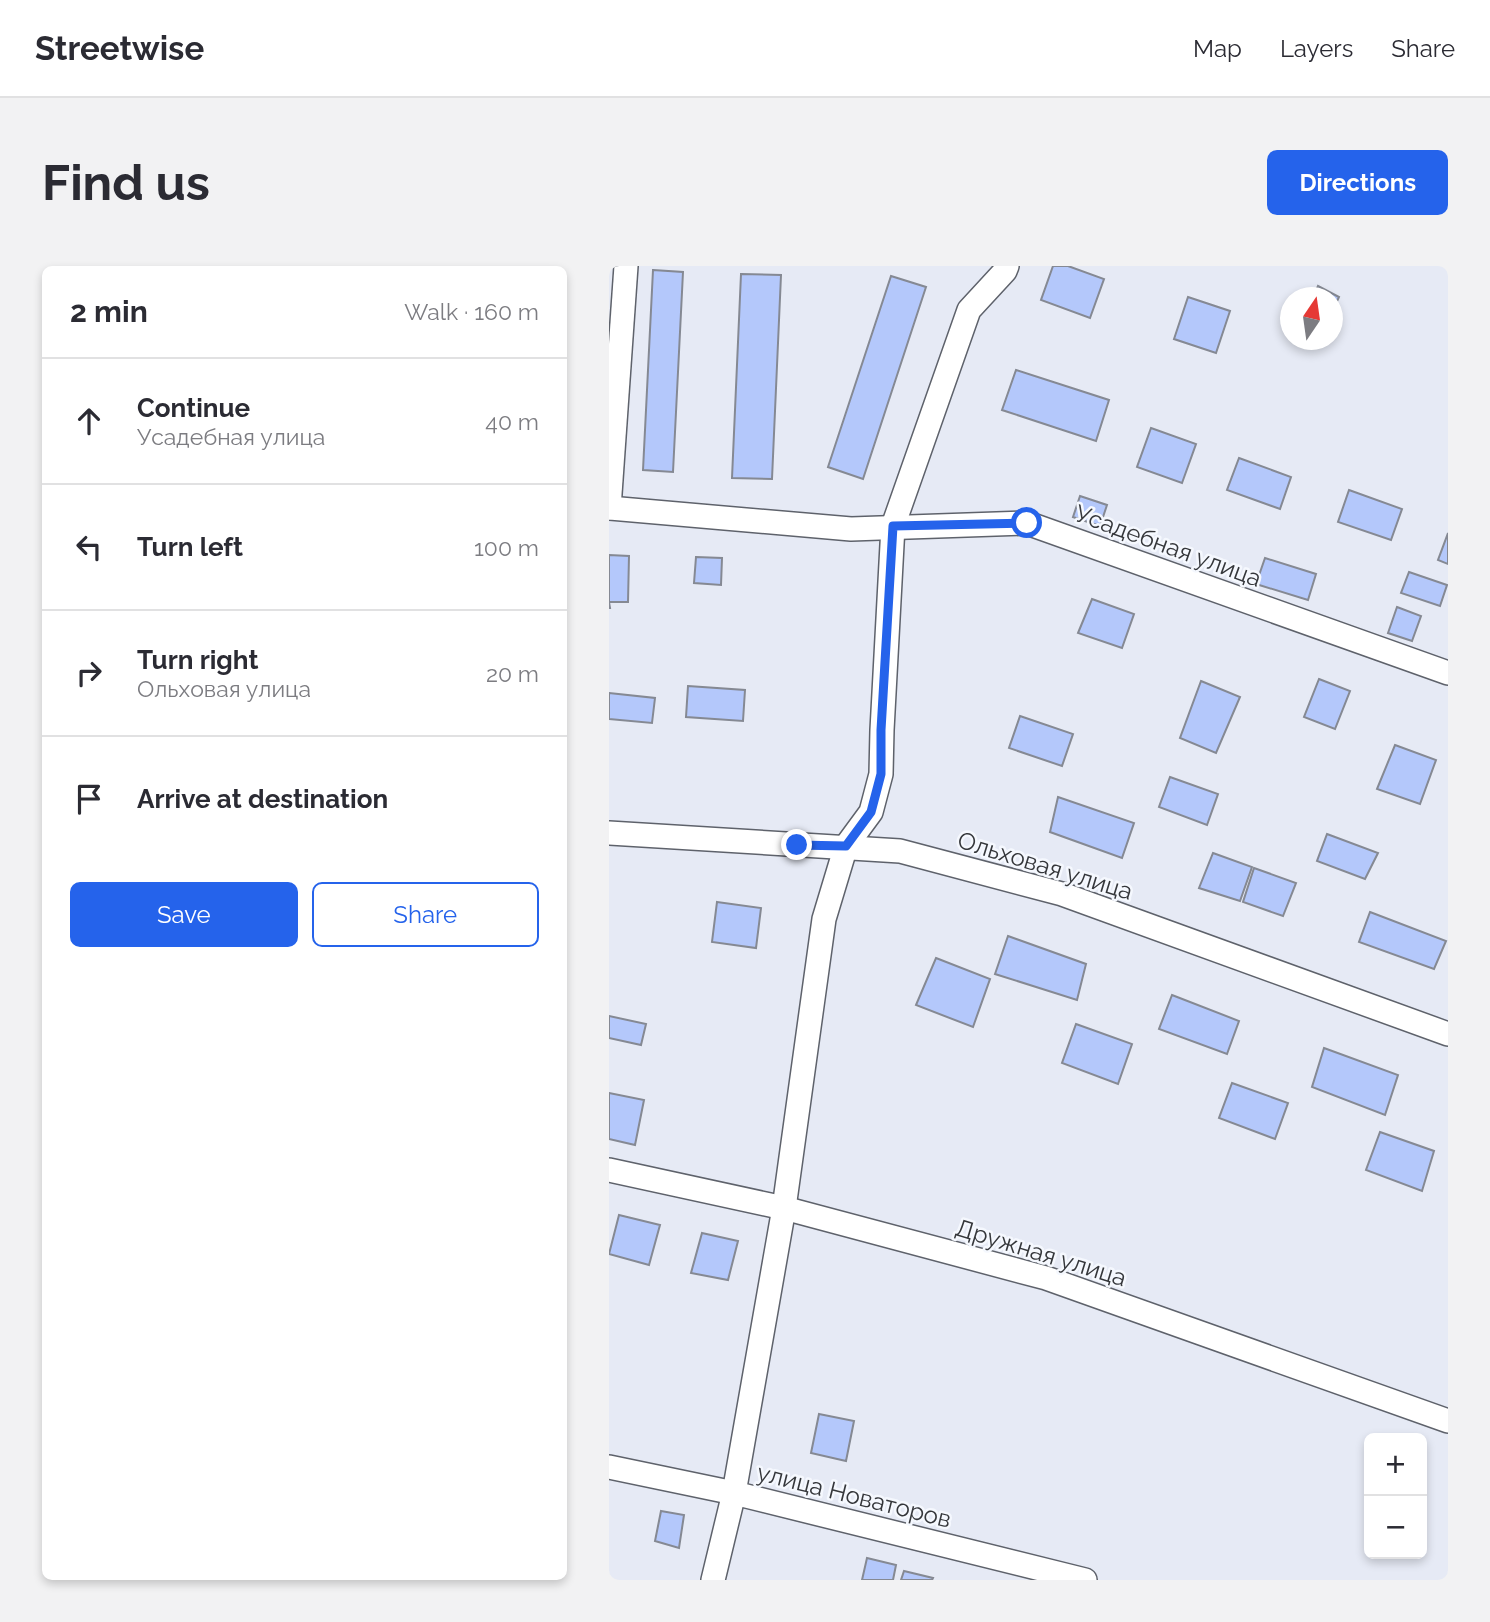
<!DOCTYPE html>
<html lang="en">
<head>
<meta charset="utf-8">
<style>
	body { margin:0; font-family:Raleway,sans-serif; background:#f2f2f3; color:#2b2b33 }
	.controls { position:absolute; right:21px; bottom:21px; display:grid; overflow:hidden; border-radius:10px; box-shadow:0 4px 10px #0003 }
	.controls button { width:63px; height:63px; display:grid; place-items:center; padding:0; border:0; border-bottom:2px solid #e1e1e2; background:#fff; color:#2b2b33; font:35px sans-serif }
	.compass { position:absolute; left:671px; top:21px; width:63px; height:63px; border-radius:50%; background:#fff; box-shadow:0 4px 10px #0003; rotate:13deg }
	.stop { position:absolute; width:21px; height:21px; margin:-16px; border:5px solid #2563eb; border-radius:50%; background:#fff }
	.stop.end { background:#2563eb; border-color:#fff; box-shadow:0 2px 7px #0008 }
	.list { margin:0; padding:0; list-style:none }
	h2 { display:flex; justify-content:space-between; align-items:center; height:91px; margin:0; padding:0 28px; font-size:30px }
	h2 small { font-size:23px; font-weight:400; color:#7c7c81 }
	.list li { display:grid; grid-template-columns:46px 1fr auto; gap:21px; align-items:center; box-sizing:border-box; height:126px; padding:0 28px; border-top:2px solid #e1e1e2 }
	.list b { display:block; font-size:26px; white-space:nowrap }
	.list p { margin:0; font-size:23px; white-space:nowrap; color:#7c7c81 }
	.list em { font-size:23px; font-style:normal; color:#7c7c81 }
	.actions { display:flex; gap:14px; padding:21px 28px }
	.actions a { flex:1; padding:16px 0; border:2px solid #2563eb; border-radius:10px; text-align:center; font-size:24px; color:#2563eb }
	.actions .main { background:#2563eb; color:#fff }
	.icon { flex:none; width:38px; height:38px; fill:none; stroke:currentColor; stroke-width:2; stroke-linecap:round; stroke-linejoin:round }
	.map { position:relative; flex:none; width:839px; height:1314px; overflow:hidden; border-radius:10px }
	header { display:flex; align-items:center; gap:42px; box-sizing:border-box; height:98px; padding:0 35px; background:#fff; border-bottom:2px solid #e1e1e2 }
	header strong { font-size:33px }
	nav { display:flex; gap:38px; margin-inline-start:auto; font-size:24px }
	.intro { display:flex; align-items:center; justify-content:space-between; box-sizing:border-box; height:168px; padding:0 42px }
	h1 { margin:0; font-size:49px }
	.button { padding:18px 32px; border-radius:10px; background:#2563eb; color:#fff; font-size:24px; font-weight:700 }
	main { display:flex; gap:42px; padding:0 42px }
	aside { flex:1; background:#fff; border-radius:10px; box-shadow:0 4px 10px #0003 }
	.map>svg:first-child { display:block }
	.building { fill:#b4c8fb; stroke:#858993; stroke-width:2 }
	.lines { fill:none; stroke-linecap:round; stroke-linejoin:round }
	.street-casing { stroke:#5e626b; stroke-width:26 }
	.street { stroke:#fff; stroke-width:23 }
	.route { stroke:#2563eb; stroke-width:9 }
	.labels { text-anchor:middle; stroke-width:5; stroke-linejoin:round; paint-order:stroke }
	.street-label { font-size:24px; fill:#35373b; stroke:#f5f8fe }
</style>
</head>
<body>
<header>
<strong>Streetwise</strong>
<nav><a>Map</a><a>Layers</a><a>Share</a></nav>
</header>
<div class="intro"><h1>Find us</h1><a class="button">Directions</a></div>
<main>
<aside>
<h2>2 min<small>Walk · 160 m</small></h2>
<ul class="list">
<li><svg class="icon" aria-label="ahead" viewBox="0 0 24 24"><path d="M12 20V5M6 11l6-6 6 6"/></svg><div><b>Continue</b><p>Усадебная улица</p></div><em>40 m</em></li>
<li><svg class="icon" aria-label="left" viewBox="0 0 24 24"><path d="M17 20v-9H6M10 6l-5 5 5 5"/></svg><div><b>Turn left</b></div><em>100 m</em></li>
<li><svg class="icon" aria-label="right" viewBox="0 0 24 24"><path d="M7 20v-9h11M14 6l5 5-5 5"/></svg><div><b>Turn right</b><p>Ольховая улица</p></div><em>20 m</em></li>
<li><svg class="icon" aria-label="arrive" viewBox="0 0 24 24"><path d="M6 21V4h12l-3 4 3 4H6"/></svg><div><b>Arrive at destination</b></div></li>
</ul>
<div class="actions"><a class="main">Save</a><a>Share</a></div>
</aside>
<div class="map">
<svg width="839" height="1314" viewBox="0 0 839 1314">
	<rect width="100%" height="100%" fill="#e6eaf5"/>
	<!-- building -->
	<g class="building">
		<polygon points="444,0 459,0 495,13 481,52 432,34"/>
		<polygon points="44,4 74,6 64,206 34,204"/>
		<polygon points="132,8 172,9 163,213 123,212"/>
		<polygon points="282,10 317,21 254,213 219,201"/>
		<polygon points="709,20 730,31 724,44 724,32 704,32"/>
		<polygon points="579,31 621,45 607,87 565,73"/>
		<polygon points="407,104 500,134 487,175 393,144"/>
		<polygon points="542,162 587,178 573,217 528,201"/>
		<polygon points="630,192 682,211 671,243 618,224"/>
		<polygon points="740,224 793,243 782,274 729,256"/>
		<polygon points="471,230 498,239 491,260 464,251"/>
		<polygon points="839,267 839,298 829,294"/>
		<polygon points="0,289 20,290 19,336 0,336 1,342 0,342"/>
		<polygon points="87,291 113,292 112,319 85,317"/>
		<polygon points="656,292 707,308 699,334 647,318"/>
		<polygon points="800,306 838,319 831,340 792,327"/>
		<polygon points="483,333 525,348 513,382 469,367"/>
		<polygon points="788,341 812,350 803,375 779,367"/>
		<polygon points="710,413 741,425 726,463 695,451"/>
		<polygon points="592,415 631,431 607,487 571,472"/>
		<polygon points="79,420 136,424 134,455 77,451"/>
		<polygon points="0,427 46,432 43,457 0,453"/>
		<polygon points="411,450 464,468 453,500 400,482"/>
		<polygon points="786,479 827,494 811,538 768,523"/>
		<polygon points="561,511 609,528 598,559 550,541"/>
		<polygon points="449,531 525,557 513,592 441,566"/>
		<polygon points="718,568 769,587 756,613 708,595"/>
		<polygon points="604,587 643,601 631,635 590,622"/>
		<polygon points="645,602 687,617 674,650 634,636"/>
		<polygon points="108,636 152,642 147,682 103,676"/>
		<polygon points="761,646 837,675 825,703 750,676"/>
		<polygon points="399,670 477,698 468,734 386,708"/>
		<polygon points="327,692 381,713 364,761 307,739"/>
		<polygon points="563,729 630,755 618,788 550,763"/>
		<polygon points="0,750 37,758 32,779 0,772"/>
		<polygon points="467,758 523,778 509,818 453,797"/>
		<polygon points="715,782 789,809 776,849 703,821"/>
		<polygon points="623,817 679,837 666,873 610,852"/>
		<polygon points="0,827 35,834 26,879 0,873"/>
		<polygon points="771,866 825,885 813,925 757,904"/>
		<polygon points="10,949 51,959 40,999 0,988"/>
		<polygon points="93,967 129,975 119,1014 82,1007"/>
		<polygon points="210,1148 245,1155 237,1195 202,1187"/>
		<polygon points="52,1245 75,1249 70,1282 46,1275"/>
		<polygon points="258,1292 287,1299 284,1314 253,1314"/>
		<polygon points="295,1305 324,1312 323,1314 292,1314"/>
	</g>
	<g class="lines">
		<defs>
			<g id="street">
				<polyline points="0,242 242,263 418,257 839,407"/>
				<polyline points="0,242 17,0"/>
				<polyline points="0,567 291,585 453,628 839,768"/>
				<polyline points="0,904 175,942 437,1012 839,1155"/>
				<polyline points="0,1201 125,1227 476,1314"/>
				<polyline points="104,1314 125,1227 175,942 215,653 237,580 262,546 272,508 273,464 284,260 360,44 396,5 398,0"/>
			</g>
		</defs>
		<!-- street casing -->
		<use href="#street" class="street-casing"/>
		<!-- street -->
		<use href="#street" class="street"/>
	</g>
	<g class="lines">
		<!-- route -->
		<polyline class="route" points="188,579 237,580 262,546 272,508 272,464 284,260 418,257"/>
	</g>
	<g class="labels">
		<!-- street labels -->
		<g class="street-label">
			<text transform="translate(559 280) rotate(20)" y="8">Усадебная улица</text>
			<text transform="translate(436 600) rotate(17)" y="8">Ольховая улица</text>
			<text transform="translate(432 987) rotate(17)" y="8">Дружная улица</text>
			<text transform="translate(245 1230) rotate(14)" y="8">улица Новаторов</text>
		</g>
	</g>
</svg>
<div class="controls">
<button>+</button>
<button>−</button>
</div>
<svg class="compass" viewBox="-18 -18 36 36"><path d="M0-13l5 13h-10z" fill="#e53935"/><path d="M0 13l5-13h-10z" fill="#7c7c81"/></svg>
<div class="stop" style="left:418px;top:257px"></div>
<div class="stop end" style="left:188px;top:579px"></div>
</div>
</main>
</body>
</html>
